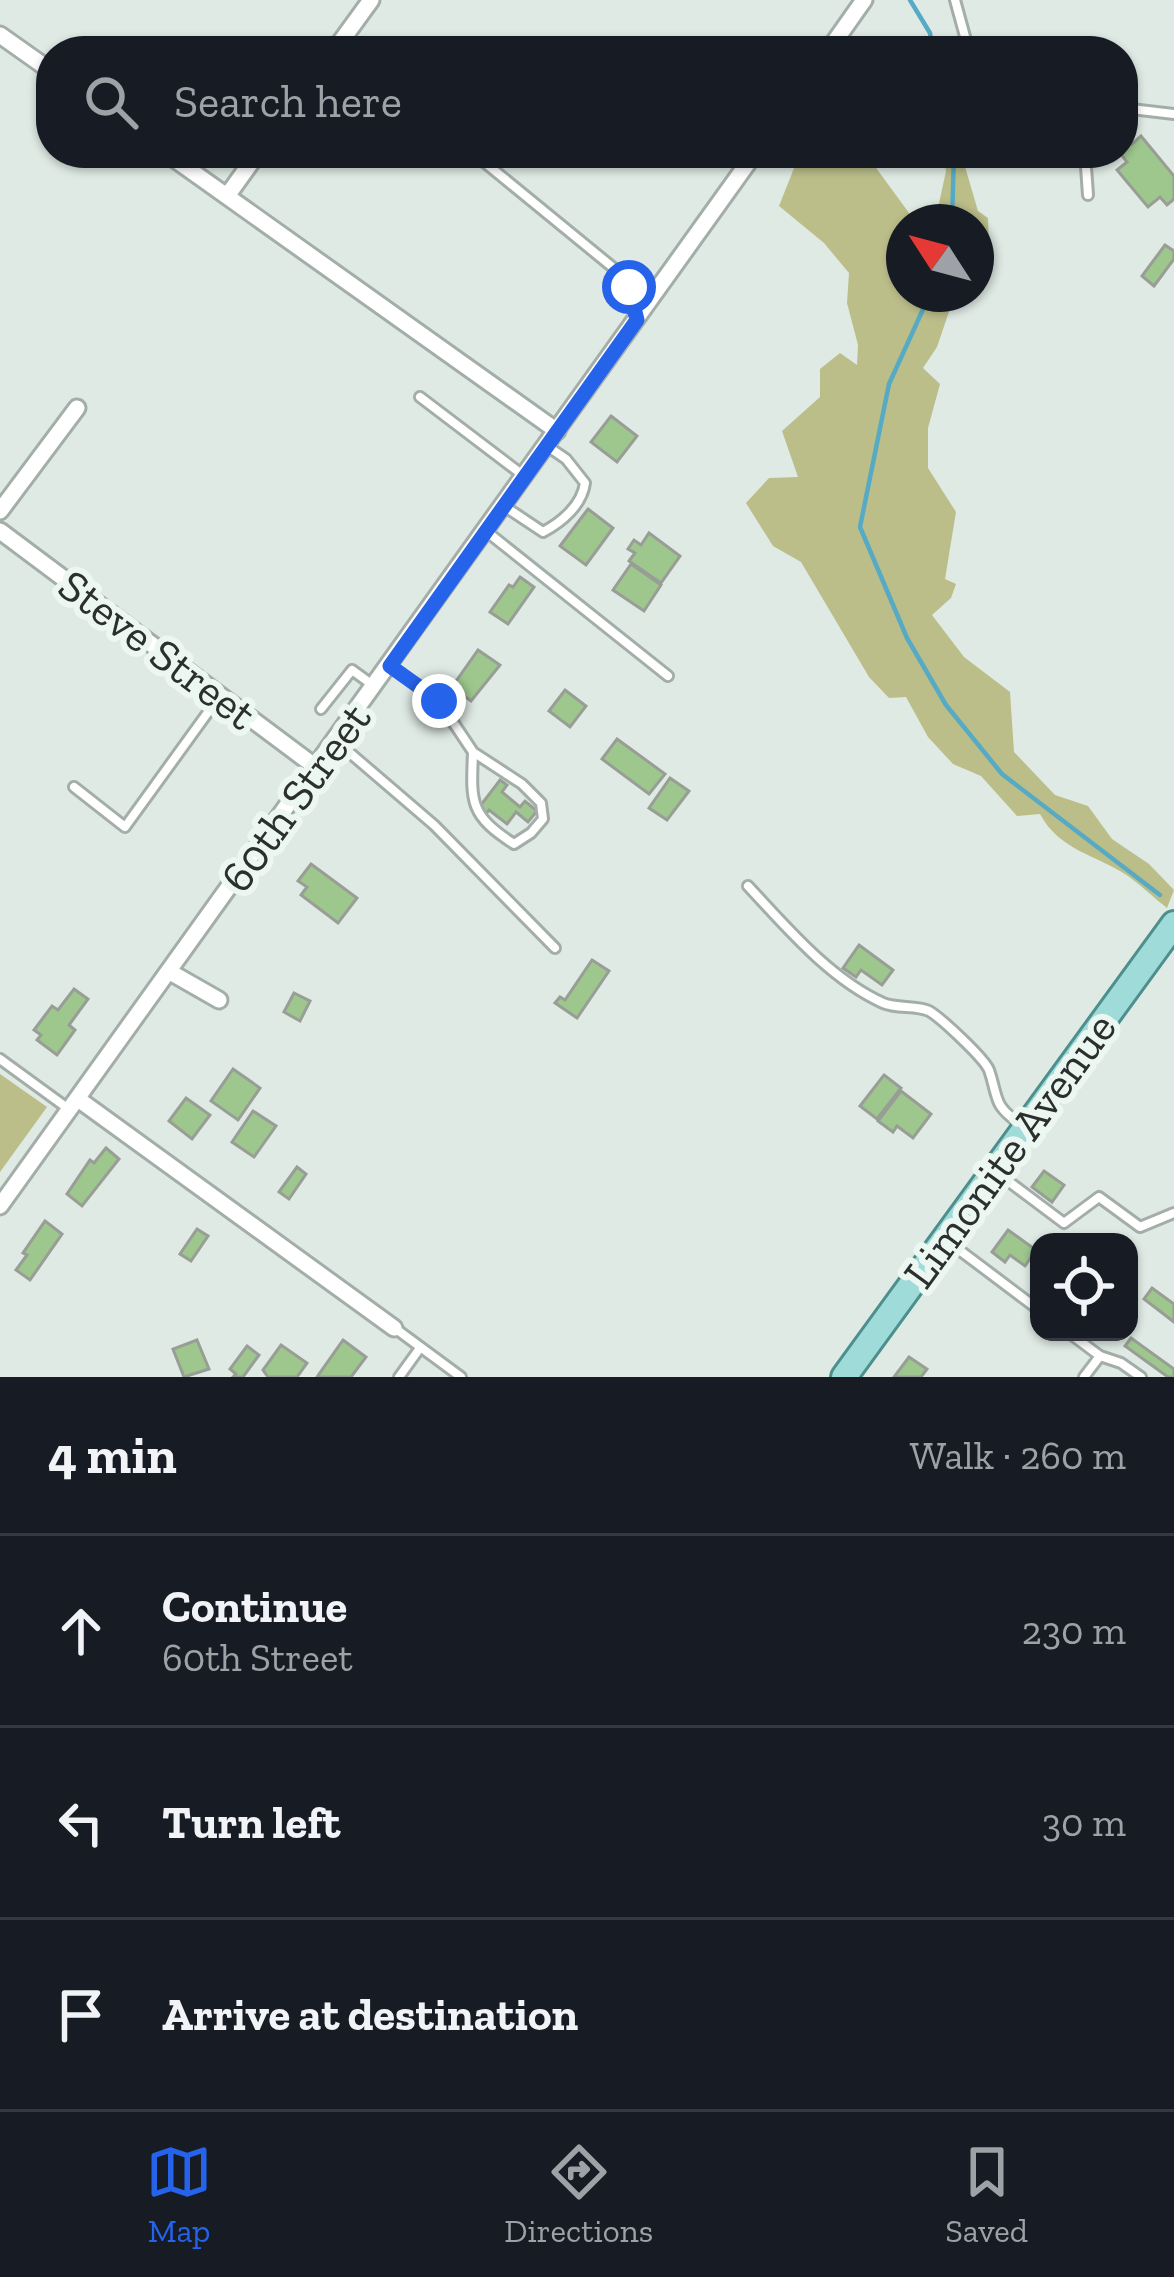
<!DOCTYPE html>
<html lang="en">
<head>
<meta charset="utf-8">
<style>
	body { margin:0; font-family:"Zilla Slab",serif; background:#242831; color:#f1f3f6 }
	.controls { position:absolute; right:36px; bottom:36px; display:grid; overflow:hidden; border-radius:24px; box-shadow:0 3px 9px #0004 }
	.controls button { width:108px; height:108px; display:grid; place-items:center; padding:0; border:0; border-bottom:3px solid #363941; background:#171b24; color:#f1f3f6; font:60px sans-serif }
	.compass { position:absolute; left:886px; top:204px; width:108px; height:108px; border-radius:50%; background:#171b24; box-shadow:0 3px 9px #0004; rotate:306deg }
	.stop { position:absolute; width:36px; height:36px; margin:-27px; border:9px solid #2563eb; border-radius:50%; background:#fff }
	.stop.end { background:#2563eb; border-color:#fff; box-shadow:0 3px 12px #0008 }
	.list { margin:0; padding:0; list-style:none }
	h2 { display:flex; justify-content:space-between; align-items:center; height:156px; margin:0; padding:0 48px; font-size:51px }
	h2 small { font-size:39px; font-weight:400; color:#9ea1a6 }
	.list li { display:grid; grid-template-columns:78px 1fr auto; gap:36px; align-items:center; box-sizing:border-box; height:192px; padding:0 48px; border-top:3px solid #363941 }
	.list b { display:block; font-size:45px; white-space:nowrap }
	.list p { margin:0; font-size:39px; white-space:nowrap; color:#9ea1a6 }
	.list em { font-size:39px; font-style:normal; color:#9ea1a6 }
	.icon { flex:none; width:66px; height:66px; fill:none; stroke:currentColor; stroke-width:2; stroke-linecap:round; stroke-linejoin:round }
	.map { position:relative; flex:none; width:1174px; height:1377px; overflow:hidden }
	.search { position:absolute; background:#171b24; box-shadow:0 3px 9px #0004; left:36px; right:36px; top:36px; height:132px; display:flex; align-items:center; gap:30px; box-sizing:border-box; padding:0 42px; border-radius:48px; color:#9ea1a6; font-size:45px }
	.sheet { height:732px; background:#171b24 }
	nav { display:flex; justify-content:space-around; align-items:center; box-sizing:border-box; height:168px; border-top:3px solid #363941; background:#171b24; font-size:33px; color:#9ea1a6 }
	nav a { display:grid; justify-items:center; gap:6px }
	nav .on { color:#2563eb }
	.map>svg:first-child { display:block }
	.green { fill:#bbbe89 }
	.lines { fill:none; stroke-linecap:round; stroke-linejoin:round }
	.stream { stroke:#56aac4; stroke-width:4.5 }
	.building { fill:#9ec78e; stroke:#989e96; stroke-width:3 }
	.lane-casing { stroke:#a4aea9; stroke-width:14 }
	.street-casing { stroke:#a4aea9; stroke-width:21 }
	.primary-casing { stroke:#4c8f8d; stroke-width:30 }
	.lane { stroke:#fff; stroke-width:8 }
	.street { stroke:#fff; stroke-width:15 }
	.primary { stroke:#9edbd9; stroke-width:24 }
	.route { stroke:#2563eb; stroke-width:15 }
	.labels { text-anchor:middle; stroke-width:12; stroke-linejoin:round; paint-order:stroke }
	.street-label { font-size:45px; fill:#2b2f2d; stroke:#ecf7f2 }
</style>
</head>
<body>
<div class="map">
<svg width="1174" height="1377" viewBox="0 0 1174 1377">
	<rect width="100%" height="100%" fill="#dfeae4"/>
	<!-- green -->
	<g class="green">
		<path d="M800 153 866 154 909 213 921 222H904V294H955L937 347 923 368 940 384 928 428V468L956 512 945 579 956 584 951 598 932 615 964 657 1010 692 1014 752 1055 795 1088 806 1112 839 1149 864 1174 890 1167 908C1154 898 1142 886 1128 876 1095 854 1060 851 1040 814L1017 816 981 776 953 764 928 737 906 697 889 698 869 677 801 562 773 546 746 503 769 478 798 477 782 431 820 397V369L840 353 857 365 858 345 847 303 849 273 824 243 779 206Z"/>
		<polygon points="943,153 961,153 978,211 988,218 989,247 976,255 976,222 935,222 946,171"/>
		<polygon points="0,1074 47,1107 0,1172"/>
	</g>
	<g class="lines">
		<!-- stream -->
		<g class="stream">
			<polyline points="910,0 930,33 933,51"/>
			<polyline points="952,222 954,153"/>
			<polyline points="930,294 889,384 860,527 907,638 946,705 1002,774 1160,895"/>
		</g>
	</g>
	<!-- building -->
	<g class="building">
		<polygon points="1141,136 1174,176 1174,199 1167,205 1160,197 1148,207 1117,170 1127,162 1120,153 1123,141 1127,138 1132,144"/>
		<polygon points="1165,245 1174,251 1174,259 1154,286 1142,276"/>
		<polygon points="611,416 637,436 617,462 591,442"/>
		<polygon points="588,509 613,528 586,565 560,546"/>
		<polygon points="649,533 680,556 661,583 629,561 635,553 628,549 634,540 641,545"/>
		<polygon points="631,564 661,585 644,611 613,590"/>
		<polygon points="520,577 534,587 508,624 490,612 509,585 513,587"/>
		<polygon points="478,650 500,665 471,701 452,687"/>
		<polygon points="565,690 586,706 570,727 549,711"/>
		<polygon points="617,739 665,774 649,794 602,759"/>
		<polygon points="670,778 689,791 667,820 649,808"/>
		<polygon points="500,780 507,785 502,792 520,807 525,801 537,811 528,822 516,812 507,824 489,810 485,815 477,810"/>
		<polygon points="311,864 357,898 338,923 301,895 307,887 298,881"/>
		<polygon points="859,945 893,970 882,985 861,970 856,977 843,968"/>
		<polygon points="592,960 609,971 577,1018 555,1003 560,997 565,1000"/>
		<polygon points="74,989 88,999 69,1025 75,1030 57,1055 37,1040 41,1035 34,1030 52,1006 58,1010"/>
		<polygon points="294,993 310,1001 300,1021 284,1012"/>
		<polygon points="233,1069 260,1088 238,1120 211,1101"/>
		<polygon points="884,1075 901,1088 877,1119 860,1106"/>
		<polygon points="901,1091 931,1114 913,1138 897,1126 893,1132 878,1121"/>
		<polygon points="186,1098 210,1115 192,1139 169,1121"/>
		<polygon points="253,1111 276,1126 254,1157 232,1142"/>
		<polygon points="106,1148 119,1159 82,1206 67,1194 90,1160 94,1163"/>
		<polygon points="297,1167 306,1174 289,1199 279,1192"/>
		<polygon points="1044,1171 1064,1185 1052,1202 1032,1187"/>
		<polygon points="45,1221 62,1234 30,1280 16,1270 27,1255 23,1253"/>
		<polygon points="197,1229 208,1236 191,1261 180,1254"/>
		<polygon points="1008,1230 1036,1250 1025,1266 1010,1255 1005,1262 992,1252"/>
		<polygon points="1152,1288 1174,1304 1174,1322 1144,1299"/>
		<polygon points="1131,1338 1174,1369 1174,1377 1168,1377 1125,1346"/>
		<polygon points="197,1340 209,1369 184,1377 173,1349"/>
		<polygon points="343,1340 366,1357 351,1377 317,1377"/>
		<polygon points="281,1345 307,1363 297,1377 268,1377 263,1370"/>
		<polygon points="247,1346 259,1355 243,1377 233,1377 236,1374 230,1369"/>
		<polygon points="909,1357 927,1369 921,1377 894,1377"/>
	</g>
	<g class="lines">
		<defs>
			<g id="lane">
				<polyline points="955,0 969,51"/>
				<polyline points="1123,108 1174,114"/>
				<polyline points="473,153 616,270 629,287 636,319"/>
				<polyline points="1085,153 1088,195"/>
				<polyline points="420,397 524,476"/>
				<path d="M504 506 543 532C562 522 582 505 585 483L566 459 547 446"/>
				<polyline points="486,531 668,676"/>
				<path d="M390 666 439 701 473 752 522 784 541 803 543 819 531 833 514 844C469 815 471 802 473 752"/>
				<polyline points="321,709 352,670 374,686"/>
				<polyline points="336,741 434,825 555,948"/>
				<polyline points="74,787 125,827 219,697"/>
				<path d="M748 886C787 928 830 979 883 1003 897 1009 916 1005 929 1011 941 1018 984 1058 989 1070 999 1099 992 1104 1020 1124"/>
				<polyline points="0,1059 70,1110"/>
				<polyline points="996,1172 1064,1223 1099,1197 1140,1227 1174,1213"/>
				<polyline points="946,1240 1039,1310"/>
				<polyline points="396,1329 461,1377"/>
				<polyline points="1068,1332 1100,1356 1084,1377"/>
				<polyline points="1100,1356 1121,1363 1141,1377"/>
				<polyline points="399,1377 420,1348"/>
			</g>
			<g id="street">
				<polyline points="0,35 51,71"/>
				<polyline points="334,51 371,0"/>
				<polyline points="828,51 864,0"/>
				<polyline points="166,153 557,431"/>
				<polyline points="227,196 258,153"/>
				<polyline points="0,511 77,408"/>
				<polyline points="0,531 317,768"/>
				<polyline points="170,972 219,1000"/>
				<polyline points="78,1099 394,1328"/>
				<polyline points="0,1206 755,153"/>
			</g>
			<polyline id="primary" points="844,1377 1174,924"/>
		</defs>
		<!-- lane casing -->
		<use href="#lane" class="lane-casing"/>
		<!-- street casing -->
		<use href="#street" class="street-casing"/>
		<!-- primary casing -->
		<use href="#primary" class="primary-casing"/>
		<!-- lane -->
		<use href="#lane" class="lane"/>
		<!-- street -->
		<use href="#street" class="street"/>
		<!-- primary -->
		<use href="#primary" class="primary"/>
	</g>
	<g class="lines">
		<!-- route -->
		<polyline class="route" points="439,701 390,666 637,320 629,287"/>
	</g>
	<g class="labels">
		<!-- street labels -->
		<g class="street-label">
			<text transform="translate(158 649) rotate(37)" y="16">Steve Street</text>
			<text transform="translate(295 797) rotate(-54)" y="16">60th Street</text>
			<text transform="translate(1009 1150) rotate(-54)" y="16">Limonite Avenue</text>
		</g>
	</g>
</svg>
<div class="controls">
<button><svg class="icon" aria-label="locate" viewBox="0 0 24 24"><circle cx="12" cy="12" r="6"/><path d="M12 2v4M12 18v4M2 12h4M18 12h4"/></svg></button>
</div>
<svg class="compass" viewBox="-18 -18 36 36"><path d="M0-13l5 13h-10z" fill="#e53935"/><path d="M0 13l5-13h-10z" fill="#9ea1a6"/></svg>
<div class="stop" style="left:629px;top:287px"></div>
<div class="stop end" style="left:439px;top:701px"></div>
<div class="search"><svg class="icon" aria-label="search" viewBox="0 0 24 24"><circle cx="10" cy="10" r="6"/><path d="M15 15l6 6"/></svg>Search here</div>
</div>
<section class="sheet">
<h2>4 min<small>Walk · 260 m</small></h2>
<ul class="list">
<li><svg class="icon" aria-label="ahead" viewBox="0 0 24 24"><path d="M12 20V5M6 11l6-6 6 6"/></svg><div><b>Continue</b><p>60th Street</p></div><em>230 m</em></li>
<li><svg class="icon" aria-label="left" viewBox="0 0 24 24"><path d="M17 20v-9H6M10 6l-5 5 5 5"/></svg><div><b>Turn left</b></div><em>30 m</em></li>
<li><svg class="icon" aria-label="arrive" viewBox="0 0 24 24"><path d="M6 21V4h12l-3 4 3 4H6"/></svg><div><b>Arrive at destination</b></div></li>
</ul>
</section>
<nav>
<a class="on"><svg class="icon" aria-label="map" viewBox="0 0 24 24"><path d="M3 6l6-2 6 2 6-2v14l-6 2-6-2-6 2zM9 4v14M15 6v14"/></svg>Map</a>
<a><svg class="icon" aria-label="directions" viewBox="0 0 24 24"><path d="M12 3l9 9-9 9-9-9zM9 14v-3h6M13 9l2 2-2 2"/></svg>Directions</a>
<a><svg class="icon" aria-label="saved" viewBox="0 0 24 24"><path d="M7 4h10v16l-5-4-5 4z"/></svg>Saved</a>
</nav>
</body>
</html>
